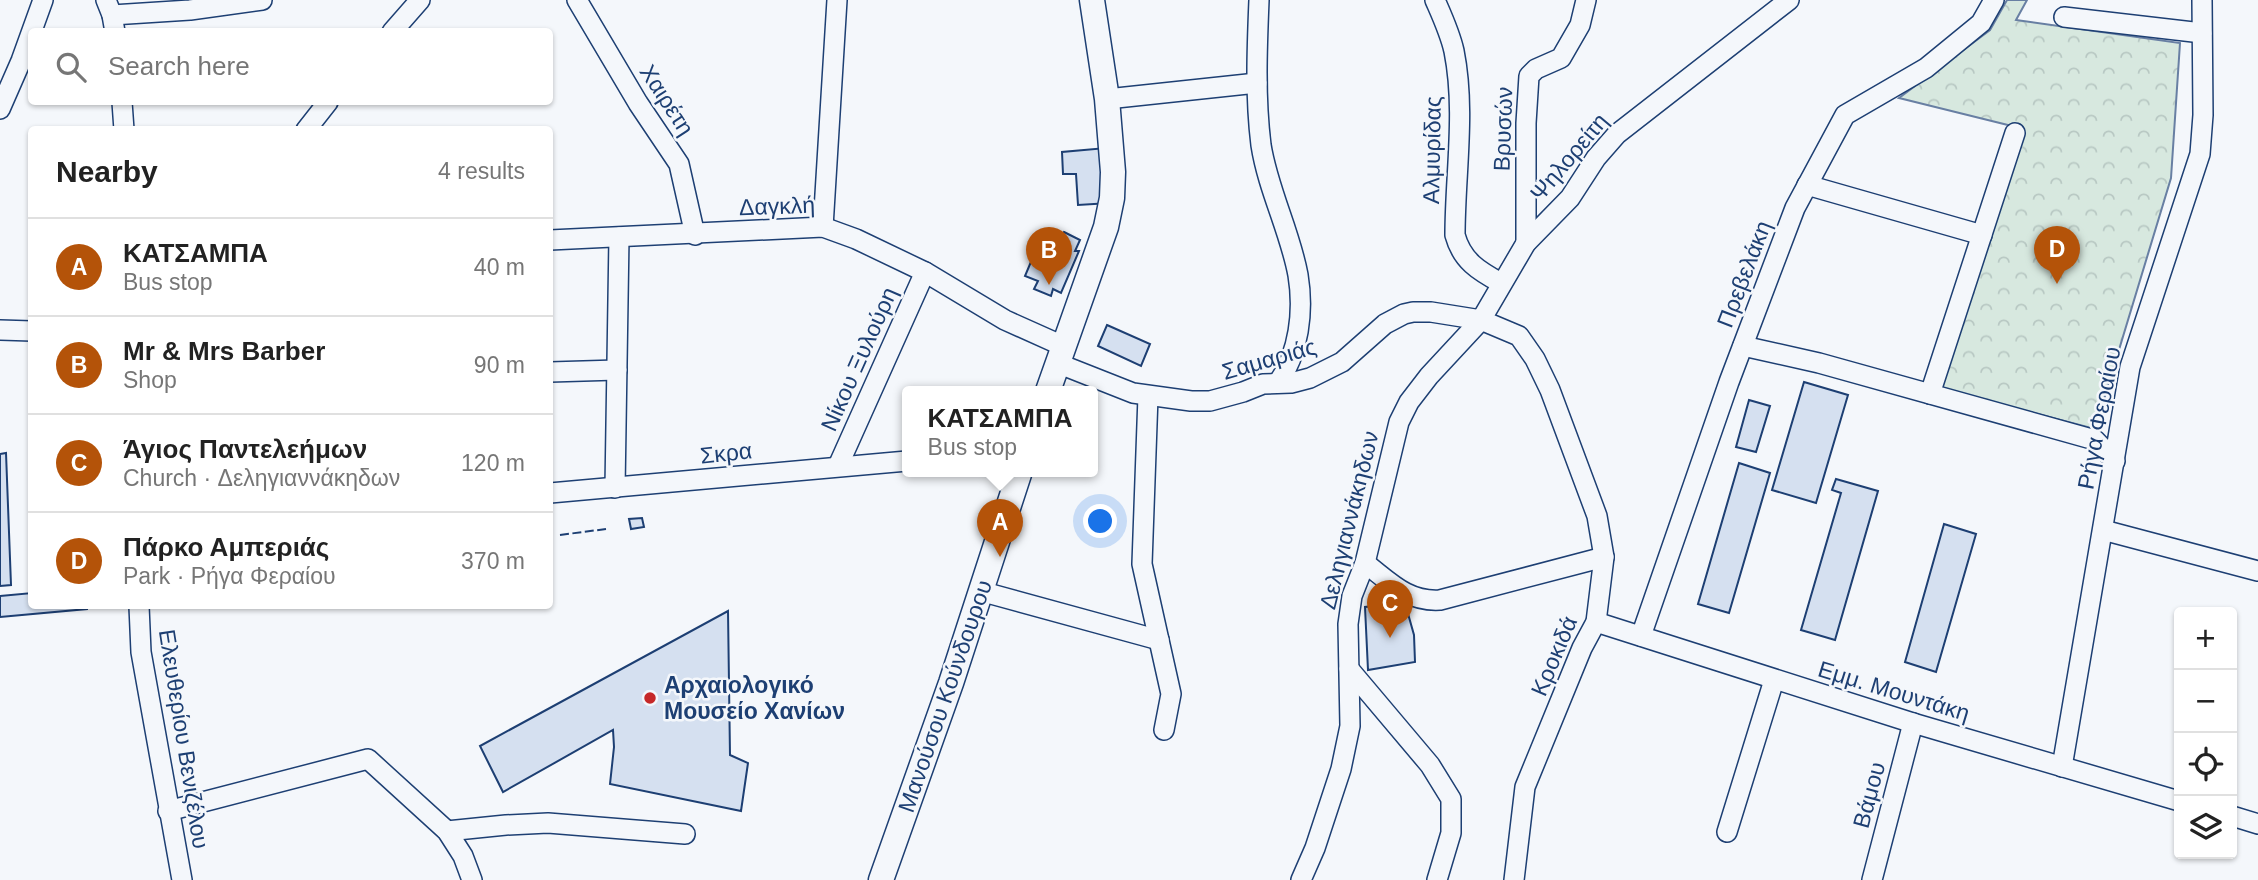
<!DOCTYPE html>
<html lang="en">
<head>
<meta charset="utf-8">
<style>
	body { margin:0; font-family:Arial,sans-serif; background:#f2f2f2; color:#222 }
	.controls { position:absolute; right:21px; bottom:21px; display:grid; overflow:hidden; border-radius:7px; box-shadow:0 2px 5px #0004 }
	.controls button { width:63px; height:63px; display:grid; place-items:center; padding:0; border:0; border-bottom:2px solid #e0e0e0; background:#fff; color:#222; font:35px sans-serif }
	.you { position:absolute; left:1101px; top:522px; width:24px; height:24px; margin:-18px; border:5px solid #fff; border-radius:50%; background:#1a73e8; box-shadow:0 0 0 10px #1a73e833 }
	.badge { display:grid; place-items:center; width:46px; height:46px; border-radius:50%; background:#b45309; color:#fff; font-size:23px; font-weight:700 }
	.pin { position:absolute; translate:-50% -58px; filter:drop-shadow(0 2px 4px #0008) }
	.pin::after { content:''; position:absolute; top:37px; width:24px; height:21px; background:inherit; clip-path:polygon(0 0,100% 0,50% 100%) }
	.popup { position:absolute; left:902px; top:386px; width:196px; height:91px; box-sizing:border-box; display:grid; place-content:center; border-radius:7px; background:#fff; filter:drop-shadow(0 2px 5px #0005); font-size:23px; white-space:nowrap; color:#767676 }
	.popup b { font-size:26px; color:#222 }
	.popup::after { content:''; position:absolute; left:50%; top:100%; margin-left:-14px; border:14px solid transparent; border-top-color:#fff }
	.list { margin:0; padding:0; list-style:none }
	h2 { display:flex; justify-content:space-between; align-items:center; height:91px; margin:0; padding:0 28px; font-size:30px }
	h2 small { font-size:23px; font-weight:400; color:#767676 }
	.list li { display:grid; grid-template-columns:46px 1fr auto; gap:21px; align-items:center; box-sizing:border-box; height:98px; padding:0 28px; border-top:2px solid #e0e0e0 }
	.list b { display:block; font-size:26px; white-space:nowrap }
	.list p { margin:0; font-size:23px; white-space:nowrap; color:#767676 }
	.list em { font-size:23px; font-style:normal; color:#767676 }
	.icon { flex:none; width:38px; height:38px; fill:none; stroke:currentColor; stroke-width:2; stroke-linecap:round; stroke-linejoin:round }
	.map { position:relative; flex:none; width:2258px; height:880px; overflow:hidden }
	.search { position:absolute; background:#fff; box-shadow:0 2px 5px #0004; left:28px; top:28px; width:525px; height:77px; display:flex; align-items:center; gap:18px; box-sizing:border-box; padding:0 24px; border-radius:7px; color:#767676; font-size:26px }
	.panel { position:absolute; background:#fff; box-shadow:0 2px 5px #0004; left:28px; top:126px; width:525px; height:483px; border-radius:7px }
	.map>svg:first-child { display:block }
	.park { fill:url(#park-crowns); stroke:#687fa3; stroke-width:2 }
	.building { fill:#d5e0f0; stroke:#1d3f73; stroke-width:2 }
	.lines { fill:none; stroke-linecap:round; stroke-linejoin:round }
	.minor-casing { stroke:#1d3f73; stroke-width:22 }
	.major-casing { stroke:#1d3f73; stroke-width:27 }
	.minor { stroke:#f4f7fb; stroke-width:19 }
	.major { stroke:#f4f7fb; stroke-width:24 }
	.fence { stroke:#1d3f73; stroke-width:2; stroke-dasharray:9 3.5; stroke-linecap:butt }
	.poi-dot { fill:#c62828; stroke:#f4f7fb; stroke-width:2.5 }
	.labels { text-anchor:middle; stroke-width:5; stroke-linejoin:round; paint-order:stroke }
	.street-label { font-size:23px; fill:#1d3f73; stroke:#f4f7fb }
	.poi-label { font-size:23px; font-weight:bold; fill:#1d3f73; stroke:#f4f7fb; text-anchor:start }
</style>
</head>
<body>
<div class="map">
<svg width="2258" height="880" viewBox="0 0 2258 880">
	<defs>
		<pattern id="park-crowns" width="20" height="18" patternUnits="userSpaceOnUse" patternTransform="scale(1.75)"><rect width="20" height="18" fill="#d7e8df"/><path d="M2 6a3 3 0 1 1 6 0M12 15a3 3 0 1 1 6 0" fill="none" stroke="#b8c8c3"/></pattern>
	</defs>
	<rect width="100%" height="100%" fill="#f4f7fb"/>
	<!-- park -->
	<polygon class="park" points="2007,0 2027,0 2016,20 2180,43 2171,178 2095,429 1941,389 2024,129 1899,98 1990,30"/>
	<!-- building -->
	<g class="building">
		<polygon points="1106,148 1110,203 1078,205 1076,174 1063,174 1062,152"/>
		<polygon points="1064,232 1080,240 1075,251 1079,251 1061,293 1053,289 1051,296 1034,289 1038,281 1025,276 1041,238 1058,246"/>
		<polygon points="1107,325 1150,344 1141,366 1098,346"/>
		<polygon points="1804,382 1848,395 1816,503 1772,490"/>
		<polygon points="1749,400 1770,406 1756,452 1736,447"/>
		<polygon points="6,453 11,585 0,586 0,454"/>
		<polygon points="1739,463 1770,473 1729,613 1698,604"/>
		<polygon points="1836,479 1878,491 1835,640 1801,630 1841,493 1832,490"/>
		<polygon points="642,518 644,527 631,529 629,519"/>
		<polygon points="1944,524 1976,534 1936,672 1905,662"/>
		<polygon points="32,593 32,606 87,606 87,609 0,617 0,596"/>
		<polygon points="1405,603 1414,635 1415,662 1368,670 1365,607"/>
		<polygon points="728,611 730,755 748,763 741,811 610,784 614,747 613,730 503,792 480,746"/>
	</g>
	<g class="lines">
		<defs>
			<g id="minor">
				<polyline points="106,0 112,15 115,32"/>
				<polyline points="577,0 638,103 679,164 695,235"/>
				<path d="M1259 0C1257 48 1255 97 1261 145 1268 190 1290 231 1298 275 1304 311 1299 353 1278 383"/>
				<path d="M1435 0C1442 16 1450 33 1454 51 1466 111 1455 174 1455 235 1462 261 1479 271 1501 283"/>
				<polyline points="112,15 190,10 262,0"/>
				<polyline points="2064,17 2202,33"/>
				<polyline points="392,32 420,0"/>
				<polyline points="1107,99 1257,83"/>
				<polyline points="122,102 124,130"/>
				<polyline points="0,109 21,61 43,0"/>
				<polyline points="306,130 328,102"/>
				<polyline points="1807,185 1982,235"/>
				<polyline points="823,227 837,0"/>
				<polyline points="550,240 823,227 856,239 925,272 1005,320 1063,346"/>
				<polyline points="1526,243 1526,123 1529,76 1536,69 1561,58 1580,25 1586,0"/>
				<polyline points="0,330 32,331"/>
				<polyline points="1743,346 1819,363 2095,440 2115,461"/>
				<polyline points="1057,363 1133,393 1191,401 1210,401 1243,392 1263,384 1291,383 1310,378 1342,362 1385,324 1404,314 1413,312 1431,312 1481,320 1519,336 1535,359 1550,390 1597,516 1604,557 1596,622 1582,648 1525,787 1514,880"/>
				<polyline points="550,372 617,370"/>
				<polyline points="1930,394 2015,133"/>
				<polyline points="1148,396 1142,564 1171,694 1164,730"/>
				<polyline points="838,466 925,272"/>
				<polyline points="615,488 619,237"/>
				<polyline points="550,493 907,461"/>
				<polyline points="2103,530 2258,571"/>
				<path d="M1365 563C1390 582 1407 602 1440 600L1604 557"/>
				<polyline points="980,591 1159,640"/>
				<polyline points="139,606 141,652 182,880"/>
				<polyline points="1596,622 1913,723 2179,801"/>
				<polyline points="1641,636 1729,382 1795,208 1845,115 1926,68 1981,23 1994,0"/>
				<polyline points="1349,669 1430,765 1451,799 1451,833 1437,880"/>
				<polyline points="2062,767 2130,367 2200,154 2203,115 2202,0"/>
				<polyline points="168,811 368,759 447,831 463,856 472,880"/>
				<polyline points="2232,816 2258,824"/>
				<polyline points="447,831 506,825 548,823 685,834"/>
				<polyline points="1727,832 1774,680"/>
				<polyline points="1301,880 1315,848 1341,769 1350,726 1348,624 1352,596 1365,563 1399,422 1409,402 1429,376 1481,320 1526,243 1570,198 1596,158 1617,134 1789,0"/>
				<polyline points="1872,880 1913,723"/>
			</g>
			<g id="major">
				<polyline points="1048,391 1106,227 1112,198 1113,172 1107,99 1092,0"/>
				<polyline points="881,880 951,683 1020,471"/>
			</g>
		</defs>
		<!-- minor casing -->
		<use href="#minor" class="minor-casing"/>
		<!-- major casing -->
		<use href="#major" class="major-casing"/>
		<!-- minor -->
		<use href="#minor" class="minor"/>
		<!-- major -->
		<use href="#major" class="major"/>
		<!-- fence -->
		<polyline class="fence" points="560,535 606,529"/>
	</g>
	<!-- markers -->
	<circle class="poi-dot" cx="650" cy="698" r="7"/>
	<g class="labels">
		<!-- street labels -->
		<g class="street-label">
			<text transform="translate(667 100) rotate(57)" y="8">Χαιρέτη</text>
			<text transform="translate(1503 129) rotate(-88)" y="8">Βρυσών</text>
			<text transform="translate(1432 150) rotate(-89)" y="8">Αλμυρίδας</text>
			<text transform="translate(1569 157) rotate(-50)" y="8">Ψηλορείτη</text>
			<text transform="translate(777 206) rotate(-2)" y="8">Δαγκλή</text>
			<text transform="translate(1744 274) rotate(-69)" y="8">Πρεβελάκη</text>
			<text transform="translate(859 359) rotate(-66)" y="8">Νίκου Ξυλούρη</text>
			<text transform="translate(1269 359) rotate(-16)" y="8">Σαμαριάς</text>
			<text transform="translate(2099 418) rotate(-79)" y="8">Ρήγα Φεραίου</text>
			<text transform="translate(726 453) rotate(-6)" y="8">Σκρα</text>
			<text transform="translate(1349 520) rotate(-76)" y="8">Δεληγιαννάκηδων</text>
			<text transform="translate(1554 656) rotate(-67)" y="8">Κροκιδά</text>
			<text transform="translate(1894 691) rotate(17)" y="8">Εμμ. Μουντάκη</text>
			<text transform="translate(945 696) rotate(-71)" y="8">Μανούσου Κούνδουρου</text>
			<text transform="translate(184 739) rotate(81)" y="8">Ελευθερίου Βενιζέλου</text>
			<text transform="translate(1869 795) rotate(-75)" y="8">Βάμου</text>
		</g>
		<!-- poi labels -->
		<g class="poi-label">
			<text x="664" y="693">Αρχαιολογικό<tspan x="664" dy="26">Μουσείο Χανίων</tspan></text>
		</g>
	</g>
</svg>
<div class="controls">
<button>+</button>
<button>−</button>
<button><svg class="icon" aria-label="locate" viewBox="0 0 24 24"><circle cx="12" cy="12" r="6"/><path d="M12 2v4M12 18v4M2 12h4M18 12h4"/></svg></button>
<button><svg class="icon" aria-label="layers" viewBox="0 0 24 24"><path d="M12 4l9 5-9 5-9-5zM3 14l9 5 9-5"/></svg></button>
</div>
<div class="you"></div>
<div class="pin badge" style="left:1000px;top:557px">A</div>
<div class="popup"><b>ΚΑΤΣΑΜΠΑ</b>Bus stop</div>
<div class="pin badge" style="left:1049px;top:285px">B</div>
<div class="pin badge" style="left:1390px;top:638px">C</div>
<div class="pin badge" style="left:2057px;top:284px">D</div>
<div class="search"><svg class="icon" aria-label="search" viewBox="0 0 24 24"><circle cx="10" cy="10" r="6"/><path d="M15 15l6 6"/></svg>Search here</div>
<section class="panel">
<h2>Nearby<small>4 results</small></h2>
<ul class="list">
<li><span class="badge">A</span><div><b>ΚΑΤΣΑΜΠΑ</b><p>Bus stop</p></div><em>40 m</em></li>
<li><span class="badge">B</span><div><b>Mr &amp; Mrs Barber</b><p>Shop</p></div><em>90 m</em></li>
<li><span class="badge">C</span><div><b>Άγιος Παντελεήμων</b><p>Church · Δεληγιαννάκηδων</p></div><em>120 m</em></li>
<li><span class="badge">D</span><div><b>Πάρκο Αμπεριάς</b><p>Park · Ρήγα Φεραίου</p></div><em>370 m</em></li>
</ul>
</section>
</div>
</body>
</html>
